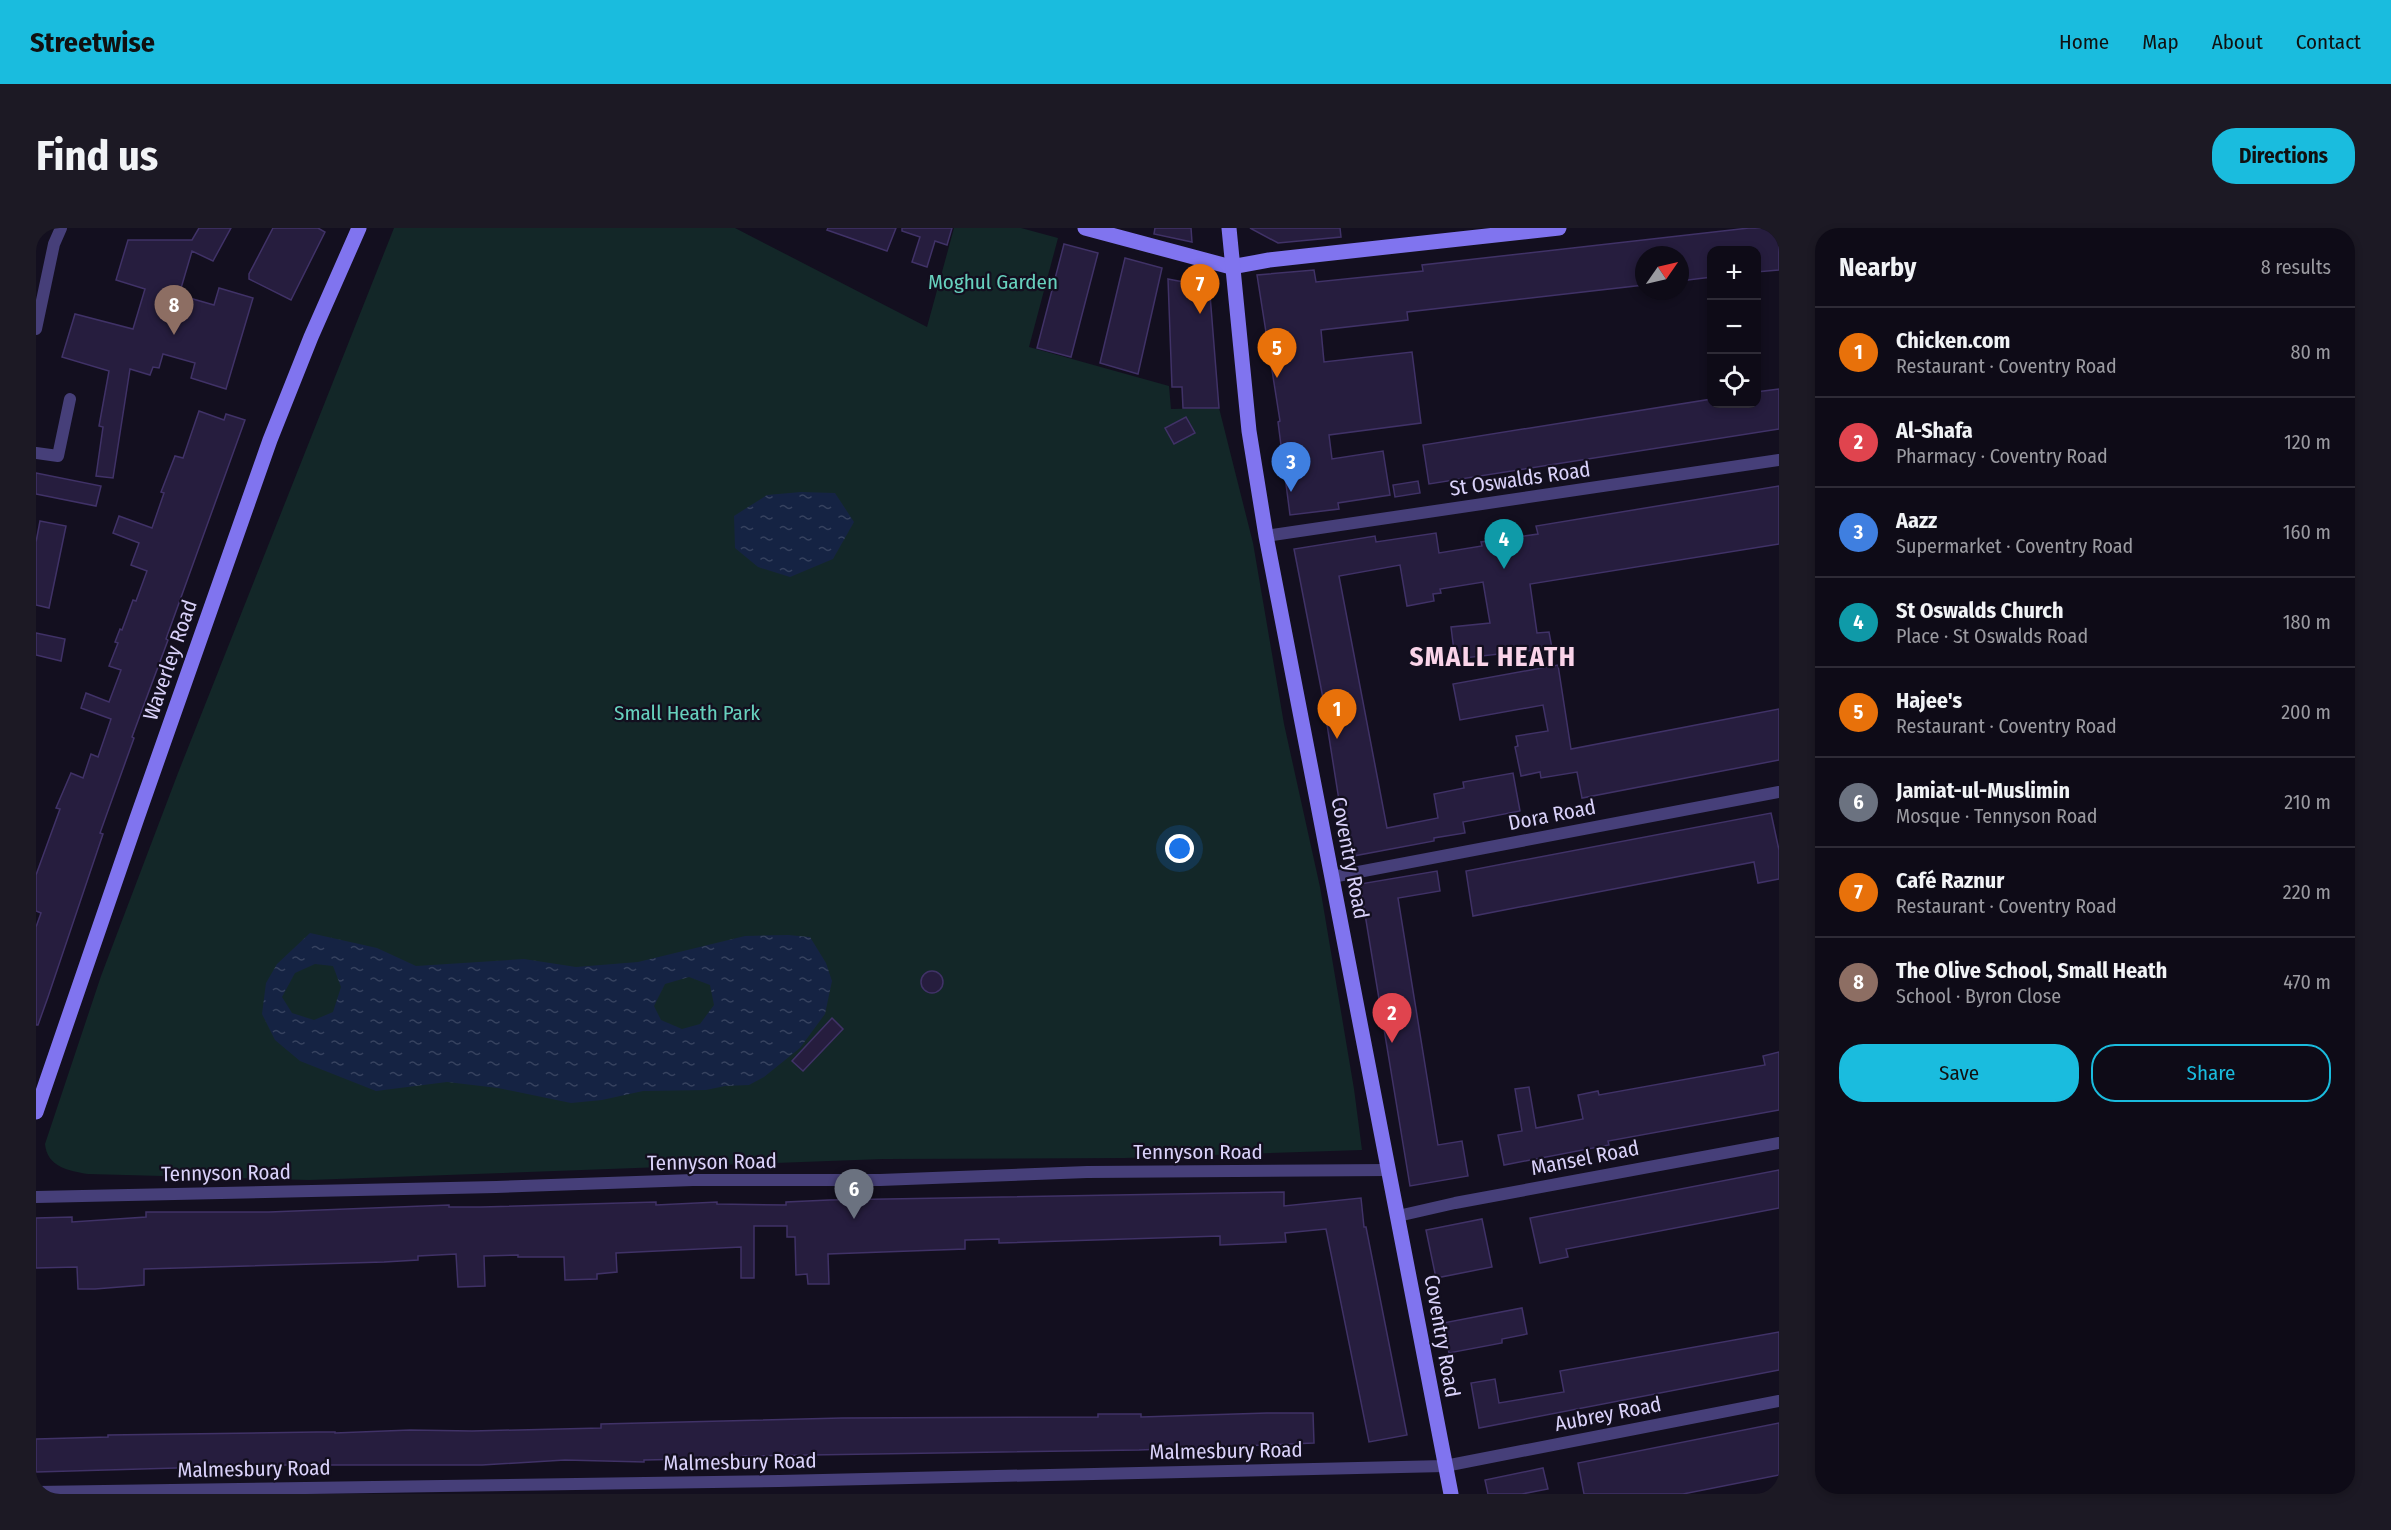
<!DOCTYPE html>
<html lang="en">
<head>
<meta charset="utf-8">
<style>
	body { margin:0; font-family:"Fira Sans Condensed",sans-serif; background:#1c1924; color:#f1f3f6 }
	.controls { position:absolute; right:18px; top:18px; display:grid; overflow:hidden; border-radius:12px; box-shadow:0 3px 9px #0003 }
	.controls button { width:54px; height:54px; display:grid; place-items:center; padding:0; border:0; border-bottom:2px solid #2e2b36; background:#0e0b17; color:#f1f3f6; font:30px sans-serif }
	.compass { position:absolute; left:1599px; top:18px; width:54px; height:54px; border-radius:50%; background:#0e0b17; box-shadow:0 3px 9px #0003; rotate:56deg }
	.you { position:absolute; left:1144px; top:621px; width:21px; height:21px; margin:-15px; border:4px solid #fff; border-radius:50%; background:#1a73e8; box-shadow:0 0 0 9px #1a73e833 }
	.badge { display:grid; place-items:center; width:39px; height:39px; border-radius:50%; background:#1abcde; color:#fff; font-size:20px; font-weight:700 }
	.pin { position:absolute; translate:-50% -50px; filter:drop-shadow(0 2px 3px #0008) }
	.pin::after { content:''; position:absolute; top:32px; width:21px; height:18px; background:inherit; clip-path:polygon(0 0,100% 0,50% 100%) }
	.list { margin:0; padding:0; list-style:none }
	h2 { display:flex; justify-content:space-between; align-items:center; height:78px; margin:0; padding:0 24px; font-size:26px }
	h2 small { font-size:20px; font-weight:400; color:#9b9ba1 }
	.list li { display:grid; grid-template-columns:39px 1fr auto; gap:18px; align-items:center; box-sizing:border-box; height:90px; padding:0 24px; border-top:2px solid #2e2b36 }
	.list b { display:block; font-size:22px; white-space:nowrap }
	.list p { margin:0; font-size:20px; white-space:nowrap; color:#9b9ba1 }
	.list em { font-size:20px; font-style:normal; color:#9b9ba1 }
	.actions { display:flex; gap:12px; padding:18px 24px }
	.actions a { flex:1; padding:14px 0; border:2px solid #1abcde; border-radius:24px; text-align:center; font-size:21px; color:#1abcde }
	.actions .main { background:#1abcde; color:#111 }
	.icon { flex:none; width:33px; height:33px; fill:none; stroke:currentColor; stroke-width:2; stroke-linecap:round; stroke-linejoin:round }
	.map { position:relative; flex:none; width:1743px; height:1266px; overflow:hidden; border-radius:24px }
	header { display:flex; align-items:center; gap:36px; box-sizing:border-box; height:84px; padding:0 30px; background:#1abcde; color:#111 }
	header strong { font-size:28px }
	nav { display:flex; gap:33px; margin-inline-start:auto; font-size:21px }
	.intro { display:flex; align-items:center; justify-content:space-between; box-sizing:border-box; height:144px; padding:0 36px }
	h1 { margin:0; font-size:42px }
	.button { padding:15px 27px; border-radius:24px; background:#1abcde; color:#111; font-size:21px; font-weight:700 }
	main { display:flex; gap:36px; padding:0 36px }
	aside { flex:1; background:#0e0b17; border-radius:24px; box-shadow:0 3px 9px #0003 }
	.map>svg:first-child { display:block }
	.green { fill:#132728 }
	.water { fill:url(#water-ripples); fill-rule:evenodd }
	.building { fill:#261d3e; stroke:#403267; stroke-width:1.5 }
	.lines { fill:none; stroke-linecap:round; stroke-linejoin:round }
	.street { stroke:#463f79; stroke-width:12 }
	.secondary { stroke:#8074ef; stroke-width:15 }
	.labels { text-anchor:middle; stroke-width:4.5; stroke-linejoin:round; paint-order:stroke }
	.park-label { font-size:21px; fill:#67d1be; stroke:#130f1f }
	.street-label { font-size:21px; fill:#dad2fa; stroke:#130f1f }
	.district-label { font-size:27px; font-weight:bold; letter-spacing:1.5px; fill:#fad4e9; stroke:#130f1f }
</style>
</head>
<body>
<header>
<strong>Streetwise</strong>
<nav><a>Home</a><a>Map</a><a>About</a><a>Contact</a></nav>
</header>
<div class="intro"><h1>Find us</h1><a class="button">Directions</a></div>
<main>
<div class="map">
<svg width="1743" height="1266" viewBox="0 0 1743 1266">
	<defs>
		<pattern id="water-ripples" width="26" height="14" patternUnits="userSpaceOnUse" patternTransform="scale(1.5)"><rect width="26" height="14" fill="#152343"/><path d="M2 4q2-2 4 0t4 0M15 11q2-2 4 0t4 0" fill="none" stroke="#36425f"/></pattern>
	</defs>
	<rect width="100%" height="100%" fill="#130f1f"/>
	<!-- green -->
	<path class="green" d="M358 0H699L891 99 918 0H985L1022 10 993 119 1133 158 1135 181 1183 180 1217 315 1248 496 1284 659 1318 861 1326 922 1089 930 847 931 273 952 52 946C33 943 11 939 9 916L65 748 142 545Z"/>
	<!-- water -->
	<g class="water">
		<polygon points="765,264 799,265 818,294 797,331 754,349 722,339 699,320 698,288 731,267"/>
		<path d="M274 705 341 720 380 738 488 731 540 739 602 734 709 708 752 707 774 709 790 735 796 753 789 786 764 820 728 849 713 857 689 858 670 862 607 863 566 872 535 875 462 860 411 854 340 863 264 833 239 812 226 786 230 755 241 736ZM279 736 297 738 305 759 297 784 278 792 256 785 246 769 259 745ZM653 749 674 757 678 777 664 796 646 801 625 792 618 778 629 756Z"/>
	</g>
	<!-- building -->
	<g class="building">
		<polygon points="163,0 195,0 177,33 156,23 143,67 178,77 183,60 217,70 190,161 155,150 159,135 127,126 123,140 117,139 114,147 94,141 77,250 60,248 67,199 63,198 73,143 26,129 39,86 97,101 109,61 80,52 92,12 156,12"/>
		<polygon points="237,0 282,0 289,4 255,72 213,51 213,46"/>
		<polygon points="792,0 860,0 851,23 791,2"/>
		<polygon points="866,0 916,0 911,17 899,13 891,39 876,34 884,9 866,3"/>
		<polygon points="1119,0 1155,0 1156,14 1118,6"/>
		<polygon points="1214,0 1304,0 1305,9 1242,15"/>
		<polygon points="1713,0 1743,0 1743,42 1720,44 1720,22 1676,22 1676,49 1644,53 1644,27 1608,27 1608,57 1371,84 1372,92 1285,102 1288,134 1376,124 1385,195 1293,207 1296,231 1347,223 1354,267 1302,275 1303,281 1254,287 1242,194 1244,193 1221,47 1278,42 1280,54 1387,43 1386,37"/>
		<polygon points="1028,16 1062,25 1035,129 1001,120"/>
		<polygon points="1089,30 1126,40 1102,146 1064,135"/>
		<polygon points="1132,51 1153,55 1173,54 1183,180 1147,180 1146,159 1136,159"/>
		<polygon points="1743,161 1743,201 1393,256 1387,217 1676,171 1676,176 1720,176 1720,164"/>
		<polygon points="163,183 188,192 190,186 209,192 130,411 132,412 96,509 98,510 64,605 67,606 12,769 2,797 0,797 0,699 5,685 0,683 0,647 24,581 20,580 35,545 47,550 55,526 62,529 75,491 45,480 50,465 73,474 85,442 73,438 82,415 79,414 84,401 86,402 97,372 100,373 111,343 95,337 103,315 77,305 83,288 116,300 128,265 125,264 139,228 147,230"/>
		<polygon points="1150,189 1159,205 1138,216 1129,200"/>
		<polygon points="0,245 65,258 60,278 0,266"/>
		<polygon points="1382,253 1384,265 1359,269 1357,257"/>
		<polygon points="1743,258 1743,316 1494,356 1501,405 1513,404 1516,420 1419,431 1415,399 1454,395 1447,354 1404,361 1405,365 1397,366 1398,373 1371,378 1364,337 1303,348 1351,600 1402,590 1398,566 1428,560 1427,554 1477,545 1484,583 1427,594 1429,605 1398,610 1398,613 1312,629 1286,465 1258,321 1339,308 1340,314 1400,305 1403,325 1446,318 1445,314 1502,306 1500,298"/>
		<polygon points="4,293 30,298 13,380 0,377 0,314"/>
		<polygon points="0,405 29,411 25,433 0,427"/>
		<polygon points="1522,437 1535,521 1743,481 1743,532 1546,570 1541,544 1505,550 1504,544 1485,548 1479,519 1482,518 1480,508 1512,503 1507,477 1424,492 1417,456"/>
		<polygon points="1735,585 1743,622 1743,651 1722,655 1718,634 1437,688 1430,643"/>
		<polygon points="1401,643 1404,663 1362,670 1402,917 1426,913 1432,948 1374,958 1324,656"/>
		<circle cx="896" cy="754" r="11"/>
		<polygon points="796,790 807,801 767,843 756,833"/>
		<polygon points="1743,824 1743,882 1572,913 1573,917 1468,937 1462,907 1486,903 1479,861 1493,859 1500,900 1547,891 1542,867 1562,863 1563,867 1729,837 1727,828"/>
		<polygon points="1743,942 1743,980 1530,1021 1532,1029 1504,1035 1494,990"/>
		<polygon points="1248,964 1248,978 1325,970 1328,999 1330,999 1371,1207 1333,1214 1290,1001 1249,1005 1250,1014 1184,1017 1184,1008 963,1015 963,1011 929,1012 929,1021 792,1026 793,1056 772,1056 771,1046 760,1047 759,1009 751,1009 751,998 718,998 718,1050 705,1050 705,1019 580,1025 581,1044 561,1046 561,1051 529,1052 528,1029 482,1029 482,1027 448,1028 449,1058 422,1059 420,1026 382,1028 382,1032 348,1034 108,1041 108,1057 59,1061 42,1061 41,1039 0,1040 0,990 36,989 36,994 110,989 110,984 233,984 413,977 413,979 445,979 620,974 620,977 681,974 681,976 750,977 750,974 793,972"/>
		<polygon points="1446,991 1456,1039 1400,1050 1390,1002"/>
		<polygon points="1486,1080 1491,1106 1466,1111 1466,1115 1413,1125 1407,1095"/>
		<polygon points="1743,1104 1743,1142 1443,1200 1435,1155 1459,1151 1463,1175 1528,1164 1524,1143"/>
		<polygon points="1231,1185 1277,1185 1278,1215 1103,1222 707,1228 707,1230 608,1232 608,1234 529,1232 446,1237 244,1237 0,1244 0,1211 72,1209 72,1207 281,1204 299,1204 299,1205 374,1202 436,1203 565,1200 565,1196 806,1190 1062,1189 1062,1186 1105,1186 1105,1189"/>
		<polygon points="1743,1195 1743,1247 1647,1266 1548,1266 1542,1235"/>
		<polygon points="1507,1240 1512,1261 1486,1266 1452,1266 1449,1252"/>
	</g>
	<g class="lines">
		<!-- street -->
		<g class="street">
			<polyline points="0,101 18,16 25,0"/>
			<polyline points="0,225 22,228 34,171"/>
			<polyline points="1230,308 1743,232"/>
			<polyline points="1296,649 1743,564"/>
			<polyline points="0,969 460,959 657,952 844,952 1051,944 1353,942"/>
			<polyline points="1362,988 1419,975 1743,915"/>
			<polyline points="0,1264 743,1253 1409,1238 1743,1173"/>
		</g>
		<!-- secondary -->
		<g class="secondary">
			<polyline points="1049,0 1195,39 1233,32 1523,0"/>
			<polyline points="1193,0 1213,203 1230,308 1415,1266"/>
			<polyline points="0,884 101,590 234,212 275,109 323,0"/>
		</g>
	</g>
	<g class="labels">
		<!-- park labels -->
		<g class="park-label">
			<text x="957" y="61">Moghul Garden</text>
			<text x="651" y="492">Small Heath Park</text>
		</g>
		<!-- street labels -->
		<g class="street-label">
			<text transform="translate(1484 251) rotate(-8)" y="7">St Oswalds Road</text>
			<text transform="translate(134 432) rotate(-71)" y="7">Waverley Road</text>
			<text transform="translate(1516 587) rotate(-11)" y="7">Dora Road</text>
			<text transform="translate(1314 630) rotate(79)" y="7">Coventry Road</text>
			<text x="1162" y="931">Tennyson Road</text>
			<text transform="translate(1549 930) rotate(-11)" y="7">Mansel Road</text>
			<text transform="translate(676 934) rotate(-1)" y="7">Tennyson Road</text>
			<text transform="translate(190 945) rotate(-1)" y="7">Tennyson Road</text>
			<text transform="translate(1406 1108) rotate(80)" y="7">Coventry Road</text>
			<text transform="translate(1572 1186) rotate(-11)" y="7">Aubrey Road</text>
			<text transform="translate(1190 1223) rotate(-1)" y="7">Malmesbury Road</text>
			<text transform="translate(704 1234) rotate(-1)" y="7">Malmesbury Road</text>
			<text transform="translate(218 1241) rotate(-1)" y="7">Malmesbury Road</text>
		</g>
		<!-- district labels -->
		<g class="district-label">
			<text x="1457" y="438">SMALL HEATH</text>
		</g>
	</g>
</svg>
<div class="controls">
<button>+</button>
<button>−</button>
<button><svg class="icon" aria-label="locate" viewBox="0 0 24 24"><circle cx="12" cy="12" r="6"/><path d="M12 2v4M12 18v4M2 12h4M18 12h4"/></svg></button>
</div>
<svg class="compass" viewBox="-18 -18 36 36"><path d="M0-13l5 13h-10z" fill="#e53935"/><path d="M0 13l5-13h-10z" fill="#9b9ba1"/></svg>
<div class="you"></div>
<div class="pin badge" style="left:1301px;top:511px;background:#e8710a">1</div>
<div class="pin badge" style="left:1356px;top:815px;background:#e0444e">2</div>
<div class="pin badge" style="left:1255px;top:264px;background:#3f7fe0">3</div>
<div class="pin badge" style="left:1468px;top:341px;background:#0f9aa8">4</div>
<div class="pin badge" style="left:1241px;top:150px;background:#e8710a">5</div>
<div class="pin badge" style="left:818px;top:991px;background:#6b7280">6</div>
<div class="pin badge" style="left:1164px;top:86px;background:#e8710a">7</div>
<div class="pin badge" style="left:138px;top:107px;background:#8d6e63">8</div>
</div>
<aside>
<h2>Nearby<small>8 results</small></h2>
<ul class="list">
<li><span class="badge" style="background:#e8710a">1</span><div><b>Chicken.com</b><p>Restaurant · Coventry Road</p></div><em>80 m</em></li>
<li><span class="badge" style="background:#e0444e">2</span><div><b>Al-Shafa</b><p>Pharmacy · Coventry Road</p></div><em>120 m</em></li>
<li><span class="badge" style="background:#3f7fe0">3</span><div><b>Aazz</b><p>Supermarket · Coventry Road</p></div><em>160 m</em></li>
<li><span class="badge" style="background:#0f9aa8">4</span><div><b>St Oswalds Church</b><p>Place · St Oswalds Road</p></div><em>180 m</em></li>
<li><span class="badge" style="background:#e8710a">5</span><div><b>Hajee's</b><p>Restaurant · Coventry Road</p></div><em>200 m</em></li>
<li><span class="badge" style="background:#6b7280">6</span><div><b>Jamiat-ul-Muslimin</b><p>Mosque · Tennyson Road</p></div><em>210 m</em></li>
<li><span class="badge" style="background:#e8710a">7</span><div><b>Café Raznur</b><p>Restaurant · Coventry Road</p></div><em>220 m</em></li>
<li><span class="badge" style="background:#8d6e63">8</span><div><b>The Olive School, Small Heath</b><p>School · Byron Close</p></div><em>470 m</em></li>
</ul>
<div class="actions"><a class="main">Save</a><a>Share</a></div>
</aside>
</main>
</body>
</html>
